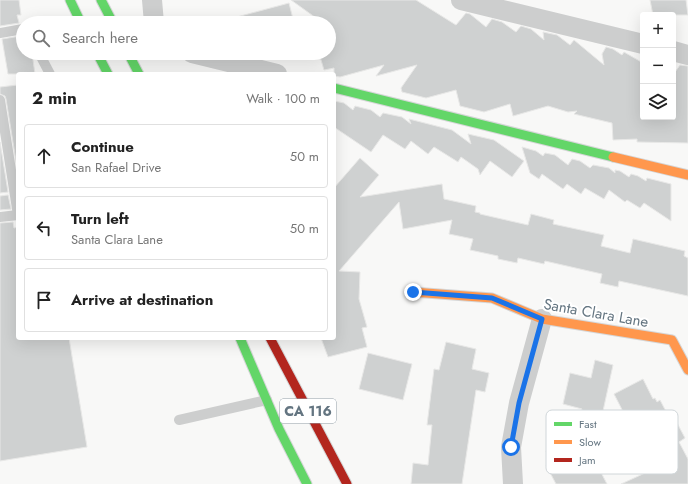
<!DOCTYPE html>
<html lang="en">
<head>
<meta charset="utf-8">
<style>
	body { margin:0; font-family:Jost,sans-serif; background:#f6f6f6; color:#222 }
	.controls { position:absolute; right:12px; top:12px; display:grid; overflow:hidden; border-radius:4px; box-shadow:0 4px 16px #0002 }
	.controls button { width:36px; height:36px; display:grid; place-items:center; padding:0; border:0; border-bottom:1px solid #e0e0e0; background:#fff; color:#222; font:20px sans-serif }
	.stop { position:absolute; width:12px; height:12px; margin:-9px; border:3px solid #1a73e8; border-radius:50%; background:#fff }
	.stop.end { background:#1a73e8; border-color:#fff; box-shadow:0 1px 4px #0008 }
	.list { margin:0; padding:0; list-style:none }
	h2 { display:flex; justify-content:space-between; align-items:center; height:52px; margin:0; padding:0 16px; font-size:17px }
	h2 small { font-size:13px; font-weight:400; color:#767676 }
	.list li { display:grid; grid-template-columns:26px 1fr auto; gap:12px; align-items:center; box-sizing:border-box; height:64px; margin:0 8px 8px; padding:0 8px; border:1px solid #e0e0e0; border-radius:4px }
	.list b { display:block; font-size:15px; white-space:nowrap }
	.list p { margin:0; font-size:13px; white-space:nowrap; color:#767676 }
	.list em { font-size:13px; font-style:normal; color:#767676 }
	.icon { flex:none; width:22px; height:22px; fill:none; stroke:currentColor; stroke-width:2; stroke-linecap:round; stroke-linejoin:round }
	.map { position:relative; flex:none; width:688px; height:484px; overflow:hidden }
	.search { position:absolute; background:#fff; box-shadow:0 4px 16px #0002; left:16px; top:16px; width:320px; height:44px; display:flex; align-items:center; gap:10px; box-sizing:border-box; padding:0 14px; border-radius:22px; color:#767676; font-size:15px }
	.panel { position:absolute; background:#fff; box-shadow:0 4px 16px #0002; left:16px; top:72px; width:320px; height:268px; border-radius:4px }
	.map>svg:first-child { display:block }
	.building { fill:#cfd1d1; stroke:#e8e8e7 }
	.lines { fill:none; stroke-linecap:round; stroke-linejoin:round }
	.fast-casing { stroke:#d5d6d7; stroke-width:11 }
	.slow-casing { stroke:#d5d6d7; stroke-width:11 }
	.jam-casing { stroke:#d5d6d7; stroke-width:11 }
	.lane { stroke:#cdcece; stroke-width:10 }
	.street { stroke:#cdcece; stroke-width:20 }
	.fast { stroke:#63d668; stroke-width:9 }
	.slow { stroke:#ff974d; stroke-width:9 }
	.jam { stroke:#b3261e; stroke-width:9 }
	.route { stroke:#1a73e8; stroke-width:5 }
	.labels { text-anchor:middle; stroke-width:4; stroke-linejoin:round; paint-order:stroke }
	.shield { fill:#fff; stroke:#929ea7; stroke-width:1 }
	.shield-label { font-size:14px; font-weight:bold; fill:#647581 }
	.street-label { font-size:15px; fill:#647581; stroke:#fff }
	.key { fill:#fff; stroke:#d0d6d9; stroke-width:1 }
	.key-label { font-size:11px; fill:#647581 }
</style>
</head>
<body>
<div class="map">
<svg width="688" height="484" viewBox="0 0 688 484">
	<rect width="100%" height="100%" fill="#f8f8f7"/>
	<!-- building -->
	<g class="building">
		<polygon points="0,0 19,0 21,15 17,15 19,23 0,26"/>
		<polygon points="291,0 416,0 456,25 466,13 470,14 486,27 492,19 502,22 516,32 521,26 531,29 544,40 543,32 557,35 570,45 574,40 604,65 602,54 606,47 613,49 622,55 624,52 643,63 643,117 673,117 673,75 680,65 688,66 688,143 637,142 637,139 613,140 612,123 574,114 577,111 568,112 548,106 513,116 510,104 484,112 460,106 456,90 426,98 402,92 401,88 417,65 376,76 384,65 340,77 334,76 334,68 324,70 319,53 329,53 329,23 323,23"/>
		<polygon points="650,0 686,0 688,15 653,15"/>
		<polygon points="289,3 294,23 233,23 233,18"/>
		<polygon points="21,36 23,53 32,53 35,74 8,74 2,39"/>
		<polygon points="18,85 18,173 6,99 5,96 0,94 0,87"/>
		<polygon points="334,101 344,103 353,110 355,106 371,110 380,117 383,113 402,117 411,124 409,119 452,130 471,144 468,134 494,140 524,161 512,177 490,161 480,175 478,169 461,157 458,162 434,147 428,154 411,141 405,149 383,135 371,152 334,127"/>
		<polygon points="0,142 8,192 0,193"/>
		<polygon points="522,147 536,151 543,156 545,153 555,155 568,165 572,159 580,161 590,168 593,165 609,168 615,173 615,170 620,171 629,177 631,174 638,176 646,181 647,178 671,184 671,221 644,203 640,208 627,200 625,202 609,190 604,199 585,188 581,194 567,184 563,189 542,174 539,179 530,173"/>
		<polygon points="360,158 379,175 360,197 442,184 444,199 476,206 475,212 480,213 480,214 528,225 531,214 554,220 553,224 604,235 601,246 630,253 633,239 685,251 684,256 688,258 688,296 619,281 618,287 600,283 602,274 545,261 544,264 518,258 517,263 498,259 498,256 470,250 473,239 449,234 452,220 403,229 399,202 339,271 360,272 359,299 367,327 362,328 367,347 328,357 321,338 334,338 334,188"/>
		<polygon points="8,195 11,209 0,210 0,196"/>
		<polygon points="13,222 14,228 18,227 18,338 69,338 87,447 0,461 0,223"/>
		<polygon points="446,342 476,349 472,369 489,373 485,392 476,390 462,484 411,484 413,463 428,465 432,425 427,425 434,369 439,370"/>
		<polygon points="368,353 412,364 403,400 359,389"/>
		<polygon points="595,360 613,365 593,457 607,484 556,484 546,465 550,463 546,451 575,441 582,409 563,404 570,373 591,378"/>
		<polygon points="643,379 653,399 655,398 657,402 660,400 672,423 676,421 685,438 679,442 688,459 688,484 621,484 645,473 640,464 648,460 614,394"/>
	</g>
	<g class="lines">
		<defs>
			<g id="fast">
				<polyline points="70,0 81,23"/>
				<polyline points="101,0 113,23"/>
				<polyline points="97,53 108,74"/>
				<polyline points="128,53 139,74"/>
				<polyline points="334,88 613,157"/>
				<polyline points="240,338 279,429 307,484"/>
			</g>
			<g id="slow">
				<polyline points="613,157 688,175"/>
				<polyline points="413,292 492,298 542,319 672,340 688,370"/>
			</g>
			<polyline id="jam" points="270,338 347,484"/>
		</defs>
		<!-- fast casing -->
		<use href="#fast" class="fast-casing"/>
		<!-- slow casing -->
		<use href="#slow" class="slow-casing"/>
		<!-- jam casing -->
		<use href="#jam" class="jam-casing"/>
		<!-- lane -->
		<g class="lane">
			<polyline points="0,33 23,29"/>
			<polyline points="39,53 50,74"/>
			<polyline points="0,100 18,215"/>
			<polyline points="0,217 18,215"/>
			<polyline points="179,420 267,400"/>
		</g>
		<!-- street -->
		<g class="street">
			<polyline points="152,0 154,23"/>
			<polyline points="461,0 643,44"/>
			<polyline points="673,51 688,55"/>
			<polyline points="192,53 277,74"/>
			<polyline points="513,484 511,447 519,403 542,319"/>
		</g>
		<!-- fast -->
		<use href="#fast" class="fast"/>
		<!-- slow -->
		<use href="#slow" class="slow"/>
		<!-- jam -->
		<use href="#jam" class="jam"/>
	</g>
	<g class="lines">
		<!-- route -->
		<polyline class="route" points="413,292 492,298 542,319 519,403 511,447"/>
	</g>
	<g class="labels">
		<!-- shield labels -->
		<rect class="shield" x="280" y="399" width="56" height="24" rx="3"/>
		<g class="shield-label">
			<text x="308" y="416">CA 116</text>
		</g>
		<!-- street labels -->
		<g class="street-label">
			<text transform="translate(596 313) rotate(10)" y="5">Santa Clara Lane</text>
		</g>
	</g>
	<!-- legend -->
	<rect x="546" y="410" width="132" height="64" rx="6" class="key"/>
	<rect x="554" y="422" width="18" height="4" fill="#63d668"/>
	<rect x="554" y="440" width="18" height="4" fill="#ff974d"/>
	<rect x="554" y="458" width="18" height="4" fill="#b3261e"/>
	<g class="key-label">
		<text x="579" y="428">Fast</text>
		<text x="579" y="446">Slow</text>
		<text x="579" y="464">Jam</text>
	</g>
</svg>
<div class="controls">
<button>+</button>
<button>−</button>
<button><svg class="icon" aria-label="layers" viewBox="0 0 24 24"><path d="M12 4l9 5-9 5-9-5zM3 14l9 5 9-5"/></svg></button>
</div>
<div class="stop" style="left:511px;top:447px"></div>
<div class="stop end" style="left:413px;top:292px"></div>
<div class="search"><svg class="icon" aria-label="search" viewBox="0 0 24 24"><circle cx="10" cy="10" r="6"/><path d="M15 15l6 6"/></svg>Search here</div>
<section class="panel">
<h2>2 min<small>Walk · 100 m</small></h2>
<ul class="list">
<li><svg class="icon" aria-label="ahead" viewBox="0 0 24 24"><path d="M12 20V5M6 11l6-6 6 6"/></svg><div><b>Continue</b><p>San Rafael Drive</p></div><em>50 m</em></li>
<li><svg class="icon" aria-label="left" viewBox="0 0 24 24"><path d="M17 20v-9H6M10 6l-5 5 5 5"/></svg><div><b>Turn left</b><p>Santa Clara Lane</p></div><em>50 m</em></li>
<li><svg class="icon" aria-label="arrive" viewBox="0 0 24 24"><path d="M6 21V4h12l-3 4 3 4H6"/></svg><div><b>Arrive at destination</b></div></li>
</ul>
</section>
</div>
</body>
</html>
